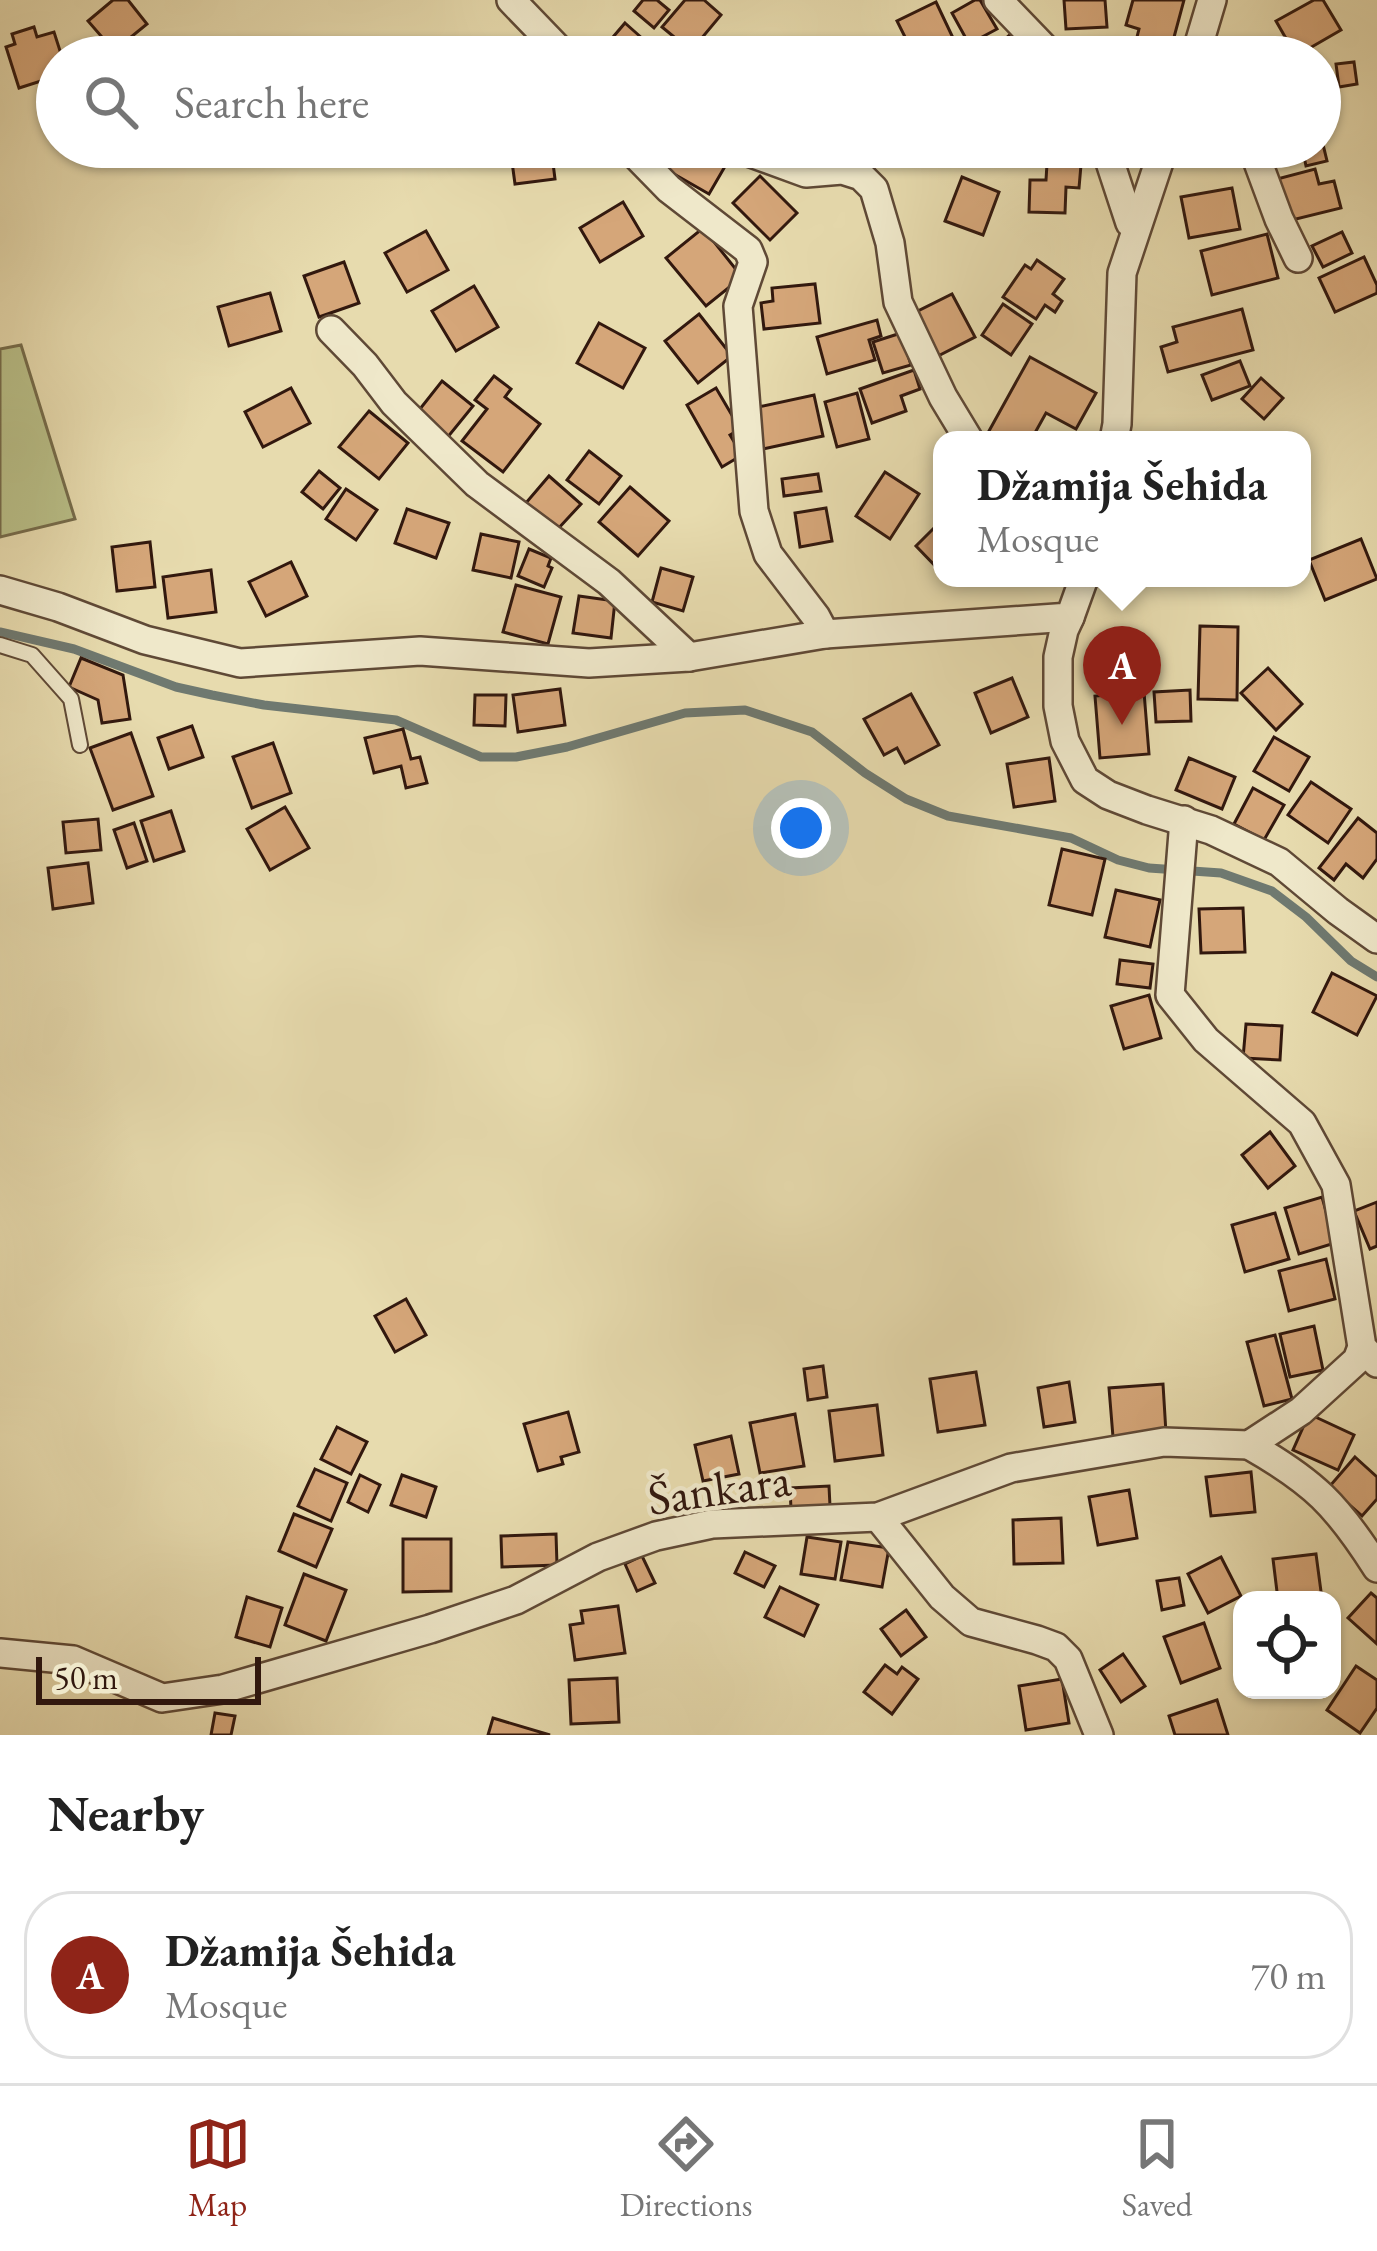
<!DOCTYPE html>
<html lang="en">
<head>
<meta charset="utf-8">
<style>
	body { margin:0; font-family:"EB Garamond",serif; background:#f6f6f6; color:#222 }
	.controls { position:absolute; right:36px; bottom:36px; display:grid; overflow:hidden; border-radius:24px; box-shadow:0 3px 9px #0004 }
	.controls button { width:108px; height:108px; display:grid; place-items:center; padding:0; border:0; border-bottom:3px solid #e0e0e0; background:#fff; color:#222; font:60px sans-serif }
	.scale { position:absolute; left:36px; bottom:30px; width:225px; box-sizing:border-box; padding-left:12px; border:6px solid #32180e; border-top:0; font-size:33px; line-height:42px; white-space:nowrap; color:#32180e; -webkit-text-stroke:9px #efe8ca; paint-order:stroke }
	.you { position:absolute; left:801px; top:828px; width:42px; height:42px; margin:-30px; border:9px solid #fff; border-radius:50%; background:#1a73e8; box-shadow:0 0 0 18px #1a73e833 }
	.badge { display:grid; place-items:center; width:78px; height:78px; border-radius:50%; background:#8f2418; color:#fff; font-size:39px; font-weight:700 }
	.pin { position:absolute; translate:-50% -99px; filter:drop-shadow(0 3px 6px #0008) }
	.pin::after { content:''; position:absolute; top:63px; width:42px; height:36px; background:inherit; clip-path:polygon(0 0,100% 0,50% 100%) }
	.popup { position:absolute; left:933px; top:431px; width:378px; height:156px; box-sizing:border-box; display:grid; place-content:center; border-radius:24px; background:#fff; filter:drop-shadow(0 3px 9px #0005); font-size:39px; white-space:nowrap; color:#767676 }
	.popup b { font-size:45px; color:#222 }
	.popup::after { content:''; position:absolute; left:50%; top:100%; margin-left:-24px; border:24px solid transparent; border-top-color:#fff }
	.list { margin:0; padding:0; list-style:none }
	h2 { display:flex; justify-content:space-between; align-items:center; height:156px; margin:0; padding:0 48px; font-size:51px }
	h2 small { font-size:39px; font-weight:400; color:#767676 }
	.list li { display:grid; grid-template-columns:78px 1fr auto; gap:36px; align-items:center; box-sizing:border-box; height:168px; margin:0 24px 24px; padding:0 24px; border:3px solid #e0e0e0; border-radius:48px }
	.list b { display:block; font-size:45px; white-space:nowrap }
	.list p { margin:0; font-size:39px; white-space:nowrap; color:#767676 }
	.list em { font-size:39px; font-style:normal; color:#767676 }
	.icon { flex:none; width:66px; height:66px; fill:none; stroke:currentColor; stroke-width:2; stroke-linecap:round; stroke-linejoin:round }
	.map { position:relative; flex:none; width:1377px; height:1735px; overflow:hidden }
	.search { position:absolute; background:#fff; box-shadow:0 3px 9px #0004; left:36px; right:36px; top:36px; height:132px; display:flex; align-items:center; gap:30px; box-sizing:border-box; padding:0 42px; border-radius:66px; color:#767676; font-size:45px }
	.sheet { height:348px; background:#fff }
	nav { display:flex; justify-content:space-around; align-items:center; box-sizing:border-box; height:168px; border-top:3px solid #e0e0e0; background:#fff; font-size:33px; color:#767676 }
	nav a { display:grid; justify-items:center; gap:6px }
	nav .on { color:#8f2418 }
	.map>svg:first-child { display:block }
	.green { fill:#b9bf88; stroke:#766c4b; stroke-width:3 }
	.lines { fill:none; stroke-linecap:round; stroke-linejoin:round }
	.stream { stroke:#6f7970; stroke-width:9 }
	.building { fill:#d5a679; stroke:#32180e; stroke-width:3 }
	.lane-casing { stroke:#5f4936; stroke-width:18 }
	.street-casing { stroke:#5f4936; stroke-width:32 }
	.lane { stroke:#efe8ca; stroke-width:14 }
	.street { stroke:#efe8ca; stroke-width:27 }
	.labels { text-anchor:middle; stroke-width:9; stroke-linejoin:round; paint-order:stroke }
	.street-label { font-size:48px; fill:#32180e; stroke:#efe8ca }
</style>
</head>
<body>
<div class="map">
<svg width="1377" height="1735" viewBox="0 0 1377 1735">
	<rect width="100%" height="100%" fill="#e7dbae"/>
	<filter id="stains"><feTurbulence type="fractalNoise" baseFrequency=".00167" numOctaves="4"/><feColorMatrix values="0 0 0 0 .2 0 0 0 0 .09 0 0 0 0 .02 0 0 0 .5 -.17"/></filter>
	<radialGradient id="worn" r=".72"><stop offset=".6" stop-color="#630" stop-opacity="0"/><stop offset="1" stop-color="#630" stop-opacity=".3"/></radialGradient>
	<!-- green -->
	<polygon class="green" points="21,345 75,519 0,537 0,349"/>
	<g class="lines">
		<!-- stream -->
		<polyline class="stream" points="0,632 74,649 176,687 212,695 264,705 396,720 481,757 516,757 567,747 685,713 745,710 812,732 865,773 906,799 948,816 1071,838 1118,860 1149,868 1221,873 1272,891 1306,917 1351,961 1377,977"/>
	</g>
	<!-- building -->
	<g class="building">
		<polygon points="113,0 128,0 147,24 114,51 88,21"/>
		<polygon points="643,0 657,0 669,10 654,28 634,11"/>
		<polygon points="685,0 704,0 721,15 691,51 662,27"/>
		<polygon points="975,0 980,0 997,29 969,44 952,13"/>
		<polygon points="1064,0 1105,0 1107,27 1066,29"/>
		<polygon points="1133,0 1184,0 1173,41 1163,39 1160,48 1136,41 1139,29 1126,25"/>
		<polygon points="1314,0 1323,0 1341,30 1296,56 1276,21"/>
		<polygon points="936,2 954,40 915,57 897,21"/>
		<polygon points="625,23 652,47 643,57 596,57"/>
		<polygon points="34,27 37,37 54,32 62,57 57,57 57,76 19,88 6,47 15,44 12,34"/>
		<polygon points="1013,32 1034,57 986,57 985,56"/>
		<polygon points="1354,62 1357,84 1339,87 1336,64"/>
		<polygon points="1320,132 1327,161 1306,166 1302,147 1320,147"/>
		<polygon points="510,147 551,147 555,179 515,184"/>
		<polygon points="671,147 716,147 731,156 709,194 660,166"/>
		<polygon points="1047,164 1081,165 1079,188 1066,187 1065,213 1029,212 1030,180 1046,180"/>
		<polygon points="1315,169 1319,184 1334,181 1341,208 1288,221 1277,179"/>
		<polygon points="760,176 797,213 770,240 733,203"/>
		<polygon points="962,177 999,192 983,235 945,221"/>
		<polygon points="1232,188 1240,229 1189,238 1181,197"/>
		<polygon points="623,202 643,236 600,262 580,228"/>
		<polygon points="703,228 742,277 706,306 666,258"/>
		<polygon points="426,231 448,270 407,292 385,253"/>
		<polygon points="1342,232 1352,253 1323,267 1312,246"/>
		<polygon points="1267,234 1278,278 1212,295 1201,251"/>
		<polygon points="1364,257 1377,285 1377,293 1335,312 1319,278"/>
		<polygon points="1037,260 1064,279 1053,294 1062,301 1055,312 1045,305 1036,319 1003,297 1025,265 1031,269"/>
		<polygon points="344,262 359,303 319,317 304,276"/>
		<polygon points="815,284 820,323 764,329 761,303 773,301 772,288"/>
		<polygon points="474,286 498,327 456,351 432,311"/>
		<polygon points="270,293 281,331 229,346 218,307"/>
		<polygon points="952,294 975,337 938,356 916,312"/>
		<polygon points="1003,304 1032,324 1011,355 982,335"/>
		<polygon points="1242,309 1253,350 1168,372 1161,347 1177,342 1173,327"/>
		<polygon points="699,314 732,356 698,383 665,341"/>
		<polygon points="877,320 881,336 869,340 875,360 827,374 817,337"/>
		<polygon points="599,323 645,348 623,388 577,363"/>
		<polygon points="901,333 911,365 883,373 873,342"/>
		<polygon points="1030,357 1096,393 1076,429 1046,413 1031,440 984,440"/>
		<polygon points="1240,361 1250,386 1212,400 1202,375"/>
		<polygon points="914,370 920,389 901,396 906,411 872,423 860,389"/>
		<polygon points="494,376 511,389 505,397 540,424 503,472 462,441 487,409 475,400"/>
		<polygon points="1261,378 1283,398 1264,419 1242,399"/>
		<polygon points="442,381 473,406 447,438 416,414"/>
		<polygon points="291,388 310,423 263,447 245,412"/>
		<polygon points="716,388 740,429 730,435 742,455 722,467 687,405"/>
		<polygon points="857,393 869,439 837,447 825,402"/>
		<polygon points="814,395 823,436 763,449 754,408"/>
		<polygon points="369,411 408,443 379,479 339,447"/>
		<polygon points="589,451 621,476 599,504 567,480"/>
		<polygon points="319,471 340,488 323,509 302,492"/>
		<polygon points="885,472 919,494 890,539 856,516"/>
		<polygon points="818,474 821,491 784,496 782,479"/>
		<polygon points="549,476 581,504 556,531 525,504"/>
		<polygon points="630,487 669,521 638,556 599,522"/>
		<polygon points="346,489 377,510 356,540 326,519"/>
		<polygon points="826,508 832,541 800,547 795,513"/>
		<polygon points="407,509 449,523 436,558 395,543"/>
		<polygon points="942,520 942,573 916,546"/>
		<polygon points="481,534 519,542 511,578 473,570"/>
		<polygon points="1361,539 1377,579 1325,600 1309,560"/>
		<polygon points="150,542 155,587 117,591 112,547"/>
		<polygon points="529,549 551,558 548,566 552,568 544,587 518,576"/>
		<polygon points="291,562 307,596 266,616 249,582"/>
		<polygon points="661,568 693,577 683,611 652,602"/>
		<polygon points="211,570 216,612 168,618 163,577"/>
		<polygon points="516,585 561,597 548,644 503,632"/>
		<polygon points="579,596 615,601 611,638 573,633"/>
		<polygon points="1200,626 1238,627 1237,700 1198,699"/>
		<polygon points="81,658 123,675 130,719 102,723 98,700 69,687"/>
		<polygon points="1268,668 1302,704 1276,730 1241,693"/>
		<polygon points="1012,678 1028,717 991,733 975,693"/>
		<polygon points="560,689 565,725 518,732 513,695"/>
		<polygon points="1190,690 1191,721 1156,722 1154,692"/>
		<polygon points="1144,692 1149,754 1100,758 1095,696"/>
		<polygon points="911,694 939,745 905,763 897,748 884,755 864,719"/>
		<polygon points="475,695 506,695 505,726 474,725"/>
		<polygon points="192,726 203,757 169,769 158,738"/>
		<polygon points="403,729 411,759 420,757 427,783 406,788 401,766 374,773 365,738"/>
		<polygon points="131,733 153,796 113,810 90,748"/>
		<polygon points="1274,737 1309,757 1289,791 1254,771"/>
		<polygon points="273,743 291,793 252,808 233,757"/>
		<polygon points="1049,758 1055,801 1014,807 1007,764"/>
		<polygon points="1189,758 1235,777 1222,809 1176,790"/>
		<polygon points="1311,782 1351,809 1328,843 1288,815"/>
		<polygon points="1253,788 1284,805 1264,840 1234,824"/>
		<polygon points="285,807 309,848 270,870 247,829"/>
		<polygon points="171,811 184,851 154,861 141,821"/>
		<polygon points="1358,818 1377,833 1377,859 1363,878 1346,864 1334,880 1319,868"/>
		<polygon points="98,819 101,850 66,853 63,822"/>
		<polygon points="134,823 147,861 127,868 114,830"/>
		<polygon points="1062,849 1105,859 1092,915 1049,905"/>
		<polygon points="88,863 93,903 53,909 48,868"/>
		<polygon points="1116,890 1160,900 1150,947 1105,937"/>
		<polygon points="1243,908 1245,952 1201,953 1199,909"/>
		<polygon points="1120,960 1153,964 1150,988 1117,984"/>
		<polygon points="1332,973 1377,996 1357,1035 1313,1012"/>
		<polygon points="1149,995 1161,1038 1124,1049 1111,1006"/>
		<polygon points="1246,1024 1282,1026 1280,1060 1243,1058"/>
		<polygon points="1270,1132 1295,1166 1268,1188 1242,1155"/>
		<polygon points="1322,1197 1335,1243 1299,1254 1285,1208"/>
		<polygon points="1377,1202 1377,1246 1370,1249 1354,1211"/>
		<polygon points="1275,1213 1289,1259 1245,1272 1232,1225"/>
		<polygon points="1326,1259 1335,1299 1289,1311 1279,1271"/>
		<polygon points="406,1299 426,1335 395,1352 375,1316"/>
		<polygon points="1314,1326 1323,1370 1290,1377 1280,1334"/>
		<polygon points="1275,1335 1292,1399 1264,1406 1247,1342"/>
		<polygon points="823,1366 827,1397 808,1400 804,1369"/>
		<polygon points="976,1372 985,1425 938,1432 930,1379"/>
		<polygon points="1069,1382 1075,1422 1044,1427 1038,1388"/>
		<polygon points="1163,1384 1166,1433 1113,1437 1109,1388"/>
		<polygon points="877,1405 883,1455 835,1461 829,1411"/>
		<polygon points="568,1412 579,1452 561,1457 563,1464 538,1471 524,1424"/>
		<polygon points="795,1414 804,1466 760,1473 750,1423"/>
		<polygon points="1309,1414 1354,1435 1338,1470 1293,1450"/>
		<polygon points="337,1427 367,1442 351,1474 321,1459"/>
		<polygon points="731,1436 739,1474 703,1481 695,1445"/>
		<polygon points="1355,1457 1377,1477 1377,1499 1362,1516 1329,1487"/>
		<polygon points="315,1469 347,1483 331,1521 298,1506"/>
		<polygon points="1251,1472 1255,1512 1211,1516 1206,1477"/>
		<polygon points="360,1475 380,1485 368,1512 348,1502"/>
		<polygon points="402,1475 436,1487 426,1517 391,1505"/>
		<polygon points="829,1486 830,1506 791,1509 790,1488"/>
		<polygon points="1129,1490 1137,1538 1098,1545 1089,1497"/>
		<polygon points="294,1514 332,1529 316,1567 279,1551"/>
		<polygon points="1061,1518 1063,1563 1014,1564 1013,1520"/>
		<polygon points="556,1534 557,1565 502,1567 501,1536"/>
		<polygon points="807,1537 841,1542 835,1579 801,1574"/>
		<polygon points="403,1539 451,1539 451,1591 403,1592"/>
		<polygon points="848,1542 889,1548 882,1587 841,1580"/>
		<polygon points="745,1552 775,1566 764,1587 735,1573"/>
		<polygon points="1316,1554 1322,1599 1278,1600 1273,1559"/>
		<polygon points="642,1556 655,1583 637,1591 625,1564"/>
		<polygon points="1221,1557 1241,1596 1208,1613 1188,1574"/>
		<polygon points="304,1574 346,1590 326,1641 285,1625"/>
		<polygon points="1179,1578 1184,1605 1162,1610 1157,1581"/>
		<polygon points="780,1587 818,1605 804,1636 765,1617"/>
		<polygon points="1371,1593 1377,1598 1377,1644 1348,1618"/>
		<polygon points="247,1597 282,1608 270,1647 236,1637"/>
		<polygon points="618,1606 625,1653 575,1660 570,1625 583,1623 581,1611"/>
		<polygon points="906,1610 926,1637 901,1656 881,1629"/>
		<polygon points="1204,1623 1220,1668 1181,1683 1164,1637"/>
		<polygon points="1123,1654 1145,1686 1121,1702 1100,1670"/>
		<polygon points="885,1665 897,1674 902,1667 918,1679 892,1714 864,1692"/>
		<polygon points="1356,1666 1377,1680 1377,1708 1360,1733 1327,1710"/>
		<polygon points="617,1678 619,1722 571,1724 569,1680"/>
		<polygon points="1062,1679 1069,1723 1026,1730 1019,1686"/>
		<polygon points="1217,1700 1228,1735 1175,1735 1169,1716"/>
		<polygon points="215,1713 235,1716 231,1735 211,1735"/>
		<polygon points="493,1718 550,1735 488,1735"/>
	</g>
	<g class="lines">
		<defs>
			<polyline id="lane" points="0,645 32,655 71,699 80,745"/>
			<g id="street">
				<polyline points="511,0 566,57"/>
				<polyline points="998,0 1053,57"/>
				<polyline points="1195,57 1212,0"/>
				<polyline points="628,147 669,189 748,250 753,262 738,306 754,511 768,554 816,617 825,634"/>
				<polyline points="743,147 751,153 806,173 842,170 861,176 874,189 890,243 898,302 943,397 969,440"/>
				<polyline points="1105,147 1130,223 1135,227"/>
				<polyline points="1250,147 1256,157 1279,219 1298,258"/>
				<polyline points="331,330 365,365 394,403 477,484 609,582 689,657"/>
				<polyline points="1114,440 1117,424 1122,273 1164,147"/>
				<polyline points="0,590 58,607 145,640 240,663 420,651 589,663 689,657 825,634 1070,617 1084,578"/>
				<polyline points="1070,617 1064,630 1058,657 1058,706 1065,741 1085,780 1108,795 1147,810 1211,830 1279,862 1338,911 1377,939"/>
				<polyline points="1184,820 1170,995 1206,1040 1302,1123 1336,1185 1362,1347 1377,1363"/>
				<path d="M1249 1445C1314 1482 1337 1505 1377 1568"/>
				<polyline points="878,1517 942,1597 971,1622 1037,1640 1056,1647 1068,1659 1099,1735"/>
				<polyline points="0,1653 73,1660 162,1698 223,1689 430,1629 516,1600 598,1557 656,1536 712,1524 878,1517 1011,1468 1164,1442 1249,1445 1301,1411 1357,1360 1362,1347"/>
			</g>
		</defs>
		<!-- lane casing -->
		<use href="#lane" class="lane-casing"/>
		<!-- street casing -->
		<use href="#street" class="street-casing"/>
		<!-- lane -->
		<use href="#lane" class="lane"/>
		<!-- street -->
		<use href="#street" class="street"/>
	</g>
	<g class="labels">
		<!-- street labels -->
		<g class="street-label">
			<text transform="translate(719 1488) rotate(-8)" y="17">Šankara</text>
		</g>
	</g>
	<rect width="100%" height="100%" filter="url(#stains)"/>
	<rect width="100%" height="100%" fill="url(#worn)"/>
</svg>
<div class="controls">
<button><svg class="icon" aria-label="locate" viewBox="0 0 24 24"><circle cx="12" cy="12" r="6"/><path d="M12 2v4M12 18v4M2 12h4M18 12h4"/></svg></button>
</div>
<div class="scale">50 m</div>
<div class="you"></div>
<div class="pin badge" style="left:1122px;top:725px">A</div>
<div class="popup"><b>Džamija Šehida</b>Mosque</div>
<div class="search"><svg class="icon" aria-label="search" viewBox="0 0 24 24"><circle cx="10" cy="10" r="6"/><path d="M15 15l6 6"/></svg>Search here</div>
</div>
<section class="sheet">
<h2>Nearby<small></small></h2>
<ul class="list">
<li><span class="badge">A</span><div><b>Džamija Šehida</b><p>Mosque</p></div><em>70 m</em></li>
</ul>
</section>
<nav>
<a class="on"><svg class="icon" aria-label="map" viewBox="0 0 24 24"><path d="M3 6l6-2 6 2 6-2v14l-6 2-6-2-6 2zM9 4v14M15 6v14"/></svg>Map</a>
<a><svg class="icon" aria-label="directions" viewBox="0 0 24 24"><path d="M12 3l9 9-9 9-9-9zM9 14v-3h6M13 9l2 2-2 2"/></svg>Directions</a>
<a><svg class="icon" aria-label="saved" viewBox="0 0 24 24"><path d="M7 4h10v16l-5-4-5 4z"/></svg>Saved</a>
</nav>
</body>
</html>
